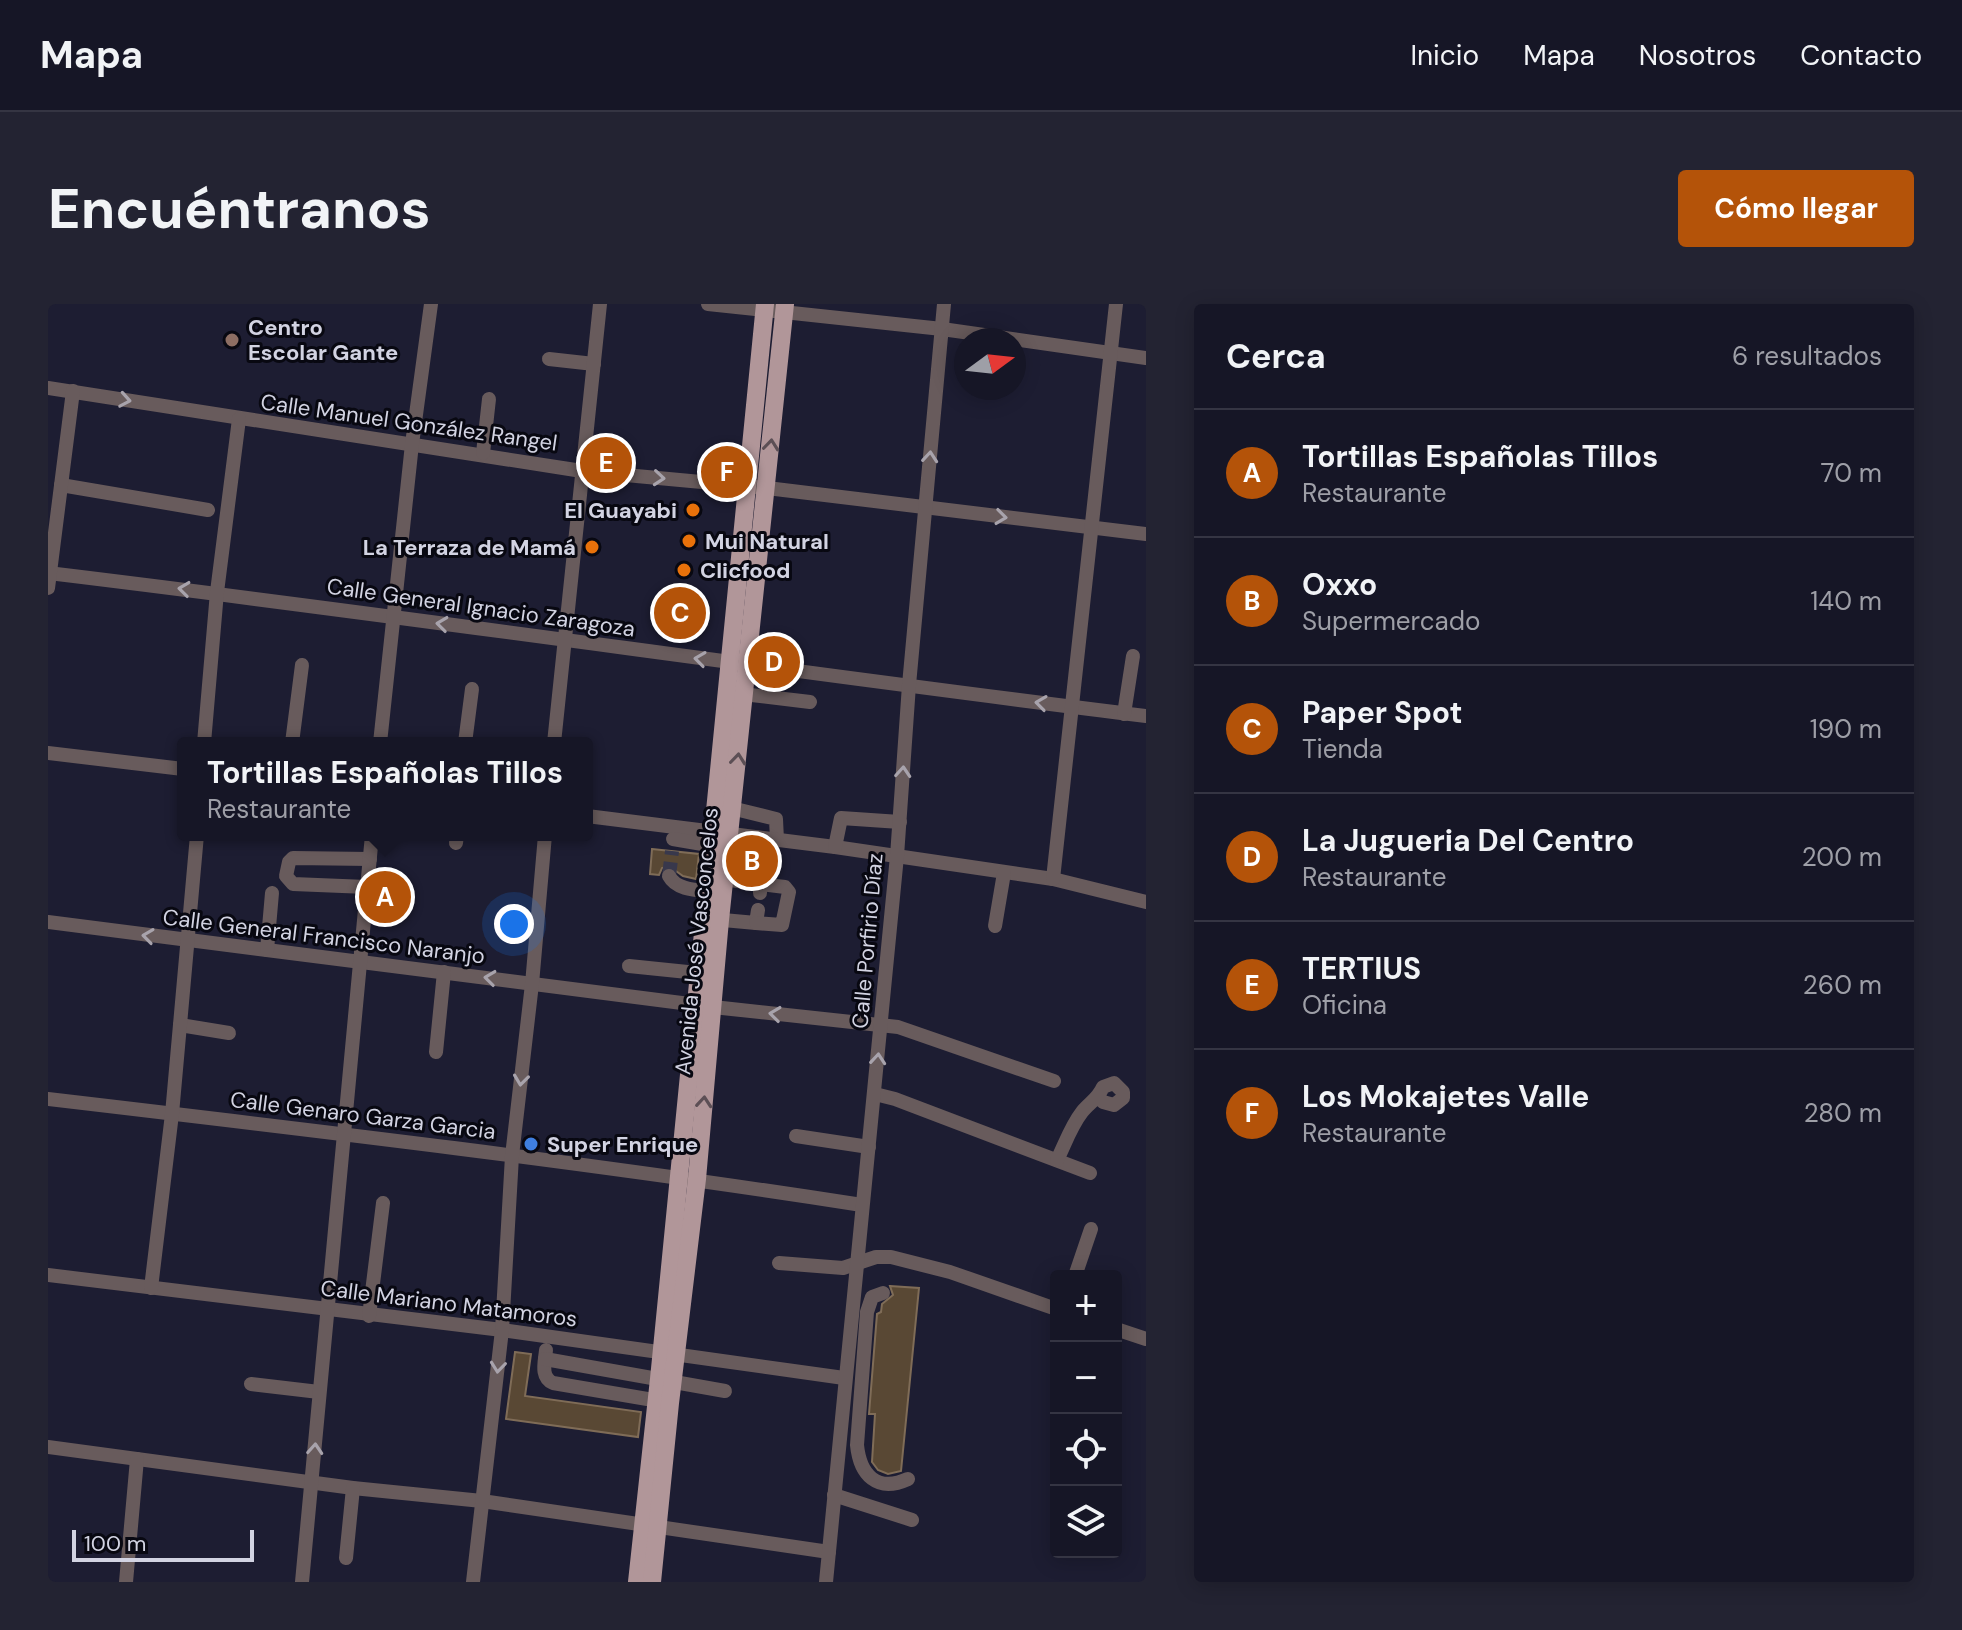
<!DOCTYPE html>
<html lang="es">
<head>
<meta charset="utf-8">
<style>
	body { margin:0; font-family:"DM Sans",sans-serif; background:#232332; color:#f1f3f6 }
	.controls { position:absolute; right:24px; bottom:24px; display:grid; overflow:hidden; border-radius:8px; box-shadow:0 4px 20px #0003 }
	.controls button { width:72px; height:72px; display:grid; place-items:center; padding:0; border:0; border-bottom:2px solid #353543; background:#161626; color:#f1f3f6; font:40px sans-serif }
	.compass { position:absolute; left:906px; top:24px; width:72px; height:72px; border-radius:50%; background:#161626; box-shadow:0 4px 20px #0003; rotate:75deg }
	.scale { position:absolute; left:24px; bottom:20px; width:182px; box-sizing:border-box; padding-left:8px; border:4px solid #d2d3e2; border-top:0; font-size:22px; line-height:28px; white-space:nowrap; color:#d2d3e2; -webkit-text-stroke:6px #080811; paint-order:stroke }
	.you { position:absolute; left:466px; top:620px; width:28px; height:28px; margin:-20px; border:6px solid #fff; border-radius:50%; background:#1a73e8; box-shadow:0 0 0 12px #1a73e833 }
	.badge { display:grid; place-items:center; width:52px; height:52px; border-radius:50%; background:#b45309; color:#fff; font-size:26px; font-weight:700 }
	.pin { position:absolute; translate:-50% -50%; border:4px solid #fff; box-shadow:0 2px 8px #0006 }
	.popup { position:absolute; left:129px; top:433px; width:416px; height:104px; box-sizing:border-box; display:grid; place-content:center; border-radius:8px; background:#161626; filter:drop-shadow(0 2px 6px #0005); font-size:26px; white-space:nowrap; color:#9e9fa7 }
	.popup b { font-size:30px; color:#f1f3f6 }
	.popup::after { content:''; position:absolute; left:50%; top:100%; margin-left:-16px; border:16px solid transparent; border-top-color:#161626 }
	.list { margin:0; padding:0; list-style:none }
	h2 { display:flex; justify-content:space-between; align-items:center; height:104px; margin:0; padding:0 32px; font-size:34px }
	h2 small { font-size:26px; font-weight:400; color:#9e9fa7 }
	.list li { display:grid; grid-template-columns:52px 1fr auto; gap:24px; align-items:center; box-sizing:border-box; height:128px; padding:0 32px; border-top:2px solid #353543 }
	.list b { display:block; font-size:30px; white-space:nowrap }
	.list p { margin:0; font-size:26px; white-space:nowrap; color:#9e9fa7 }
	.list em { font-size:26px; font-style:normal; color:#9e9fa7 }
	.icon { flex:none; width:44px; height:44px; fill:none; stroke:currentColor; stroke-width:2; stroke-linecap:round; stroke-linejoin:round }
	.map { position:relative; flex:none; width:1098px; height:1278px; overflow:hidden; border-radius:8px }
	header { display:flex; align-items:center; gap:48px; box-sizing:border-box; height:112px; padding:0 40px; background:#161626; border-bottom:2px solid #353543 }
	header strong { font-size:38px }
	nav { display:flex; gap:44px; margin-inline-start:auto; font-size:28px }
	.intro { display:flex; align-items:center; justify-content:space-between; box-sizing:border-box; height:192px; padding:0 48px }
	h1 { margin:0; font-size:56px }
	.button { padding:20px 36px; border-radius:8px; background:#b45309; color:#fff; font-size:28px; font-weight:700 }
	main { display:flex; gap:48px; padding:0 48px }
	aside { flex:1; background:#161626; border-radius:8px; box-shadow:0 4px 20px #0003 }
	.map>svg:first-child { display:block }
	.building { fill:#594834; stroke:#7f6c57; stroke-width:2 }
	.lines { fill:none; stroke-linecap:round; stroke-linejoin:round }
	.minor-tunnel { stroke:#38384c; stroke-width:14; stroke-dasharray:14 7; stroke-linecap:butt }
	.minor { stroke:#685b5c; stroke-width:14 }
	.major { stroke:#b19699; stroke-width:18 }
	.oneway { stroke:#a8a3ac }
	.oneway2 { stroke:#5c4f55 }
	.education-dot { fill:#8d6e63; stroke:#080811; stroke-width:3 }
	.food-dot { fill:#e8710a; stroke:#080811; stroke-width:3 }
	.shop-dot { fill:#3f7fe0; stroke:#080811; stroke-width:3 }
	.labels { text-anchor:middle; stroke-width:6; stroke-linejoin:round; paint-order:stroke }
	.poi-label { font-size:22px; font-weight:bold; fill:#d2d3e2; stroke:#080811; text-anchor:start }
	.street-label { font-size:22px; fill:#d2d3e2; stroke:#080811 }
</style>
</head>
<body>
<header>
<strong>Mapa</strong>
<nav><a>Inicio</a><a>Mapa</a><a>Nosotros</a><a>Contacto</a></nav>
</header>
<div class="intro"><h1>Encuéntranos</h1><a class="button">Cómo llegar</a></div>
<main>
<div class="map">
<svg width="1098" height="1278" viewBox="0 0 1098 1278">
	<rect width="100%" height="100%" fill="#1d1d32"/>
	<!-- building -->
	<g class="building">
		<polygon points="604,545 651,550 648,575 635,572 621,562 614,564 611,571 602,570"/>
		<polygon points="842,982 871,984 853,1167 840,1170 830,1166 824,1158 827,1110 821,1110 829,1010 833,1008 834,1000 845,991"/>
		<polygon points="467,1048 483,1050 477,1092 593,1108 590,1133 458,1115"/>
	</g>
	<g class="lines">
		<!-- minor-tunnel -->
		<polyline class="minor-tunnel" points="621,572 624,547"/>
		<!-- minor -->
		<g class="minor">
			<polyline points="660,0 894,25 1098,54"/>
			<polyline points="501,55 546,60"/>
			<polyline points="0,84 534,167 719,184 1098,230"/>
			<polyline points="435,149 441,95"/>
			<polyline points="13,181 160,206"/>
			<path d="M0 269C366 313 732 367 1098 412"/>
			<polyline points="0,284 25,87"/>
			<polyline points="686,389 762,398"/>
			<polyline points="1076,410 1085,352"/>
			<polyline points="156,439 169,288 191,115"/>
			<polyline points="244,439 254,361"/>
			<polyline points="332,439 364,140 383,0"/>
			<polyline points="417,439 424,385"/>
			<polyline points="506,439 552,0"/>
			<polyline points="0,449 135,465"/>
			<polyline points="675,502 728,515 729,536"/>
			<polyline points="539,512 787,543 1005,575 1098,598"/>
			<polyline points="625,535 672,543"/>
			<polyline points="408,539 409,531"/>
			<polyline points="787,543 793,514 852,518"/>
			<path d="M621 572C629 587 651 586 667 588"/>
			<polyline points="667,574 712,580 712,589"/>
			<polyline points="1005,575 1068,0"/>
			<polyline points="319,583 245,580 238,572 241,558 245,554 322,555"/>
			<polyline points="664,615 708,619 710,606"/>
			<polyline points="0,618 665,703 850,723 1006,777"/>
			<polyline points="708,619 734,621 741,588 737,583 712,580"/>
			<polyline points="947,622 956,569"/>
			<polyline points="219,646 224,589"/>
			<polyline points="581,662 659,670"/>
			<polyline points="132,721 181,729"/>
			<polyline points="388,748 396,668"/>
			<polyline points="827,790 847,795 1042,869"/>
			<path d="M0 795C272 827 544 859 814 901"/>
			<polyline points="748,832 821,843"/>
			<path d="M1009 856C1017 840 1023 822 1034 808 1041 799 1050 795 1055 783L1066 779 1075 788V794L1066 801 1055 798 1051 793"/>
			<polyline points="731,959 795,964 828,953 843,953 902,968 1008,1005"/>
			<polyline points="0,971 454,1026 796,1074"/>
			<polyline points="1027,972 1043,925"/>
			<polyline points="103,984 124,810 149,531"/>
			<path d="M835 989 824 993 819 1008 809 1141C812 1171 829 1189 860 1175"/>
			<polyline points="321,1012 335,899"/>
			<polyline points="1068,1025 1098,1035"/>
			<path d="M498 1046C497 1058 492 1073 505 1079L617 1098"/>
			<polyline points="497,1055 677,1087"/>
			<polyline points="203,1080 271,1088"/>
			<polyline points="0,1143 305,1184 434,1197 781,1248"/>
			<polyline points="786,1191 864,1216"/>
			<polyline points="298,1254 305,1184"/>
			<polyline points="78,1278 89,1155"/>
			<polyline points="254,1278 324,531"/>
			<polyline points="425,1278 454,1026 464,852 484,680 497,531"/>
			<polyline points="778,1278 849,552 861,381 896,0"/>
		</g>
		<!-- major -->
		<g class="major">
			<polyline points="589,1278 611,1075 717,0"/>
			<polyline points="604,1278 622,1099 649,875 672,616 737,0"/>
		</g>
	</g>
	<!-- one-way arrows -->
	<defs><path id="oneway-chevron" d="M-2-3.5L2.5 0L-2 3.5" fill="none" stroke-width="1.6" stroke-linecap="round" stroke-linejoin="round" transform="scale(2)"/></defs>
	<g class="oneway">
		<use href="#oneway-chevron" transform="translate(77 96) rotate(10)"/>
		<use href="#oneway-chevron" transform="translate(882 153) rotate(-85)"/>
		<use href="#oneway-chevron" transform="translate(611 174) rotate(5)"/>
		<use href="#oneway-chevron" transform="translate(953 213) rotate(7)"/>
		<use href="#oneway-chevron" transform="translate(136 285) rotate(-173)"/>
		<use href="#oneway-chevron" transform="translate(394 320) rotate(-173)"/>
		<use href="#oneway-chevron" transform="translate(652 355) rotate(-172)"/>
		<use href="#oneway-chevron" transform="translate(993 399) rotate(-172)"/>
		<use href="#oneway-chevron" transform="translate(855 468) rotate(-86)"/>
		<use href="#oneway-chevron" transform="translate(100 632) rotate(-172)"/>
		<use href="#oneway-chevron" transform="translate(442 674) rotate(-173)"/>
		<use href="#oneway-chevron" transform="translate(727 710) rotate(-173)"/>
		<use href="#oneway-chevron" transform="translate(830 755) rotate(-85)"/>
		<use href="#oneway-chevron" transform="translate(473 776) rotate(97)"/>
		<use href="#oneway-chevron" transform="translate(450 1063) rotate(96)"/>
		<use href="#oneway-chevron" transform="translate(267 1145) rotate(-86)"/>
	</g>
	<g class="oneway2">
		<use href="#oneway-chevron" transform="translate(723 141) rotate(-84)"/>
		<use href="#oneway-chevron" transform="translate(690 455) rotate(-84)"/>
		<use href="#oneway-chevron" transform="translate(656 798) rotate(-85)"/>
	</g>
	<!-- markers -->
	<circle class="education-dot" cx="184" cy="36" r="8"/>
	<g class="food-dot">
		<circle cx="645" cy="206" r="8"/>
		<circle cx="641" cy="237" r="8"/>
		<circle cx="544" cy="243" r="8"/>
		<circle cx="636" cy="266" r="8"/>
	</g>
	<circle class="shop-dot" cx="483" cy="840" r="8"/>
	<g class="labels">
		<!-- poi labels -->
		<g class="poi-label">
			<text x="200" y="31">Centro<tspan x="200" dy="25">Escolar Gante</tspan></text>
			<text x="629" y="214" text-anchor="end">El Guayabi</text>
			<text x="657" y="245">Mui Natural</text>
			<text x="528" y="251" text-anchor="end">La Terraza de Mamá</text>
			<text x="652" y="274">Clicfood</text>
			<text x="499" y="848">Super Enrique</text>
		</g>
		<!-- street labels -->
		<g class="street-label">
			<text transform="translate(361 118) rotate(8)" y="8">Calle Manuel González Rangel</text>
			<text transform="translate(433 303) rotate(8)" y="8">Calle General Ignacio Zaragoza</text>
			<text transform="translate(276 632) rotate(7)" y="8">Calle General Francisco Naranjo</text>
			<text transform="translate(648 637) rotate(-84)" y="8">Avenida José Vasconcelos</text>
			<text transform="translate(819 637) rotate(-85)" y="8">Calle Porfirio Díaz</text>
			<text transform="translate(315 811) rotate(7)" y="8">Calle Genaro Garza Garcia</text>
			<text transform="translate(401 999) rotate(7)" y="8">Calle Mariano Matamoros</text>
		</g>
	</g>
</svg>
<div class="controls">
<button>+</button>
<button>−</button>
<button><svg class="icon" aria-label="locate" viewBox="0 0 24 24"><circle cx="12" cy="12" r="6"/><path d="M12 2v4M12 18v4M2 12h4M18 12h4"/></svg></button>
<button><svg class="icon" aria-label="layers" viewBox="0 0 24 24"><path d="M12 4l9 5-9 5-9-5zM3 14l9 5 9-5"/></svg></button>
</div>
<svg class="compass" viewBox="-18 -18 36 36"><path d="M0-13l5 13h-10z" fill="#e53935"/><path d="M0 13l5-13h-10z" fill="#9e9fa7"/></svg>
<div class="scale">100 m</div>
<div class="you"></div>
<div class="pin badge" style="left:337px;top:593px">A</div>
<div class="popup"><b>Tortillas Españolas Tillos</b>Restaurante</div>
<div class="pin badge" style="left:704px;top:557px">B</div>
<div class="pin badge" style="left:632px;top:309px">C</div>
<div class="pin badge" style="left:726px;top:358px">D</div>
<div class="pin badge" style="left:558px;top:159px">E</div>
<div class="pin badge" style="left:679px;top:168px">F</div>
</div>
<aside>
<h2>Cerca<small>6 resultados</small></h2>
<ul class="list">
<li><span class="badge">A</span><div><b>Tortillas Españolas Tillos</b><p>Restaurante</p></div><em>70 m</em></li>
<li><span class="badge">B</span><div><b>Oxxo</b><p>Supermercado</p></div><em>140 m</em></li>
<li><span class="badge">C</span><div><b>Paper Spot</b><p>Tienda</p></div><em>190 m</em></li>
<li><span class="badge">D</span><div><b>La Jugueria Del Centro</b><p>Restaurante</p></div><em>200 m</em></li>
<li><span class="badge">E</span><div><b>TERTIUS</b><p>Oficina</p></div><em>260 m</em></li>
<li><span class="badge">F</span><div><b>Los Mokajetes Valle</b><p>Restaurante</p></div><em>280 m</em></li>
</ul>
</aside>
</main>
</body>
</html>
